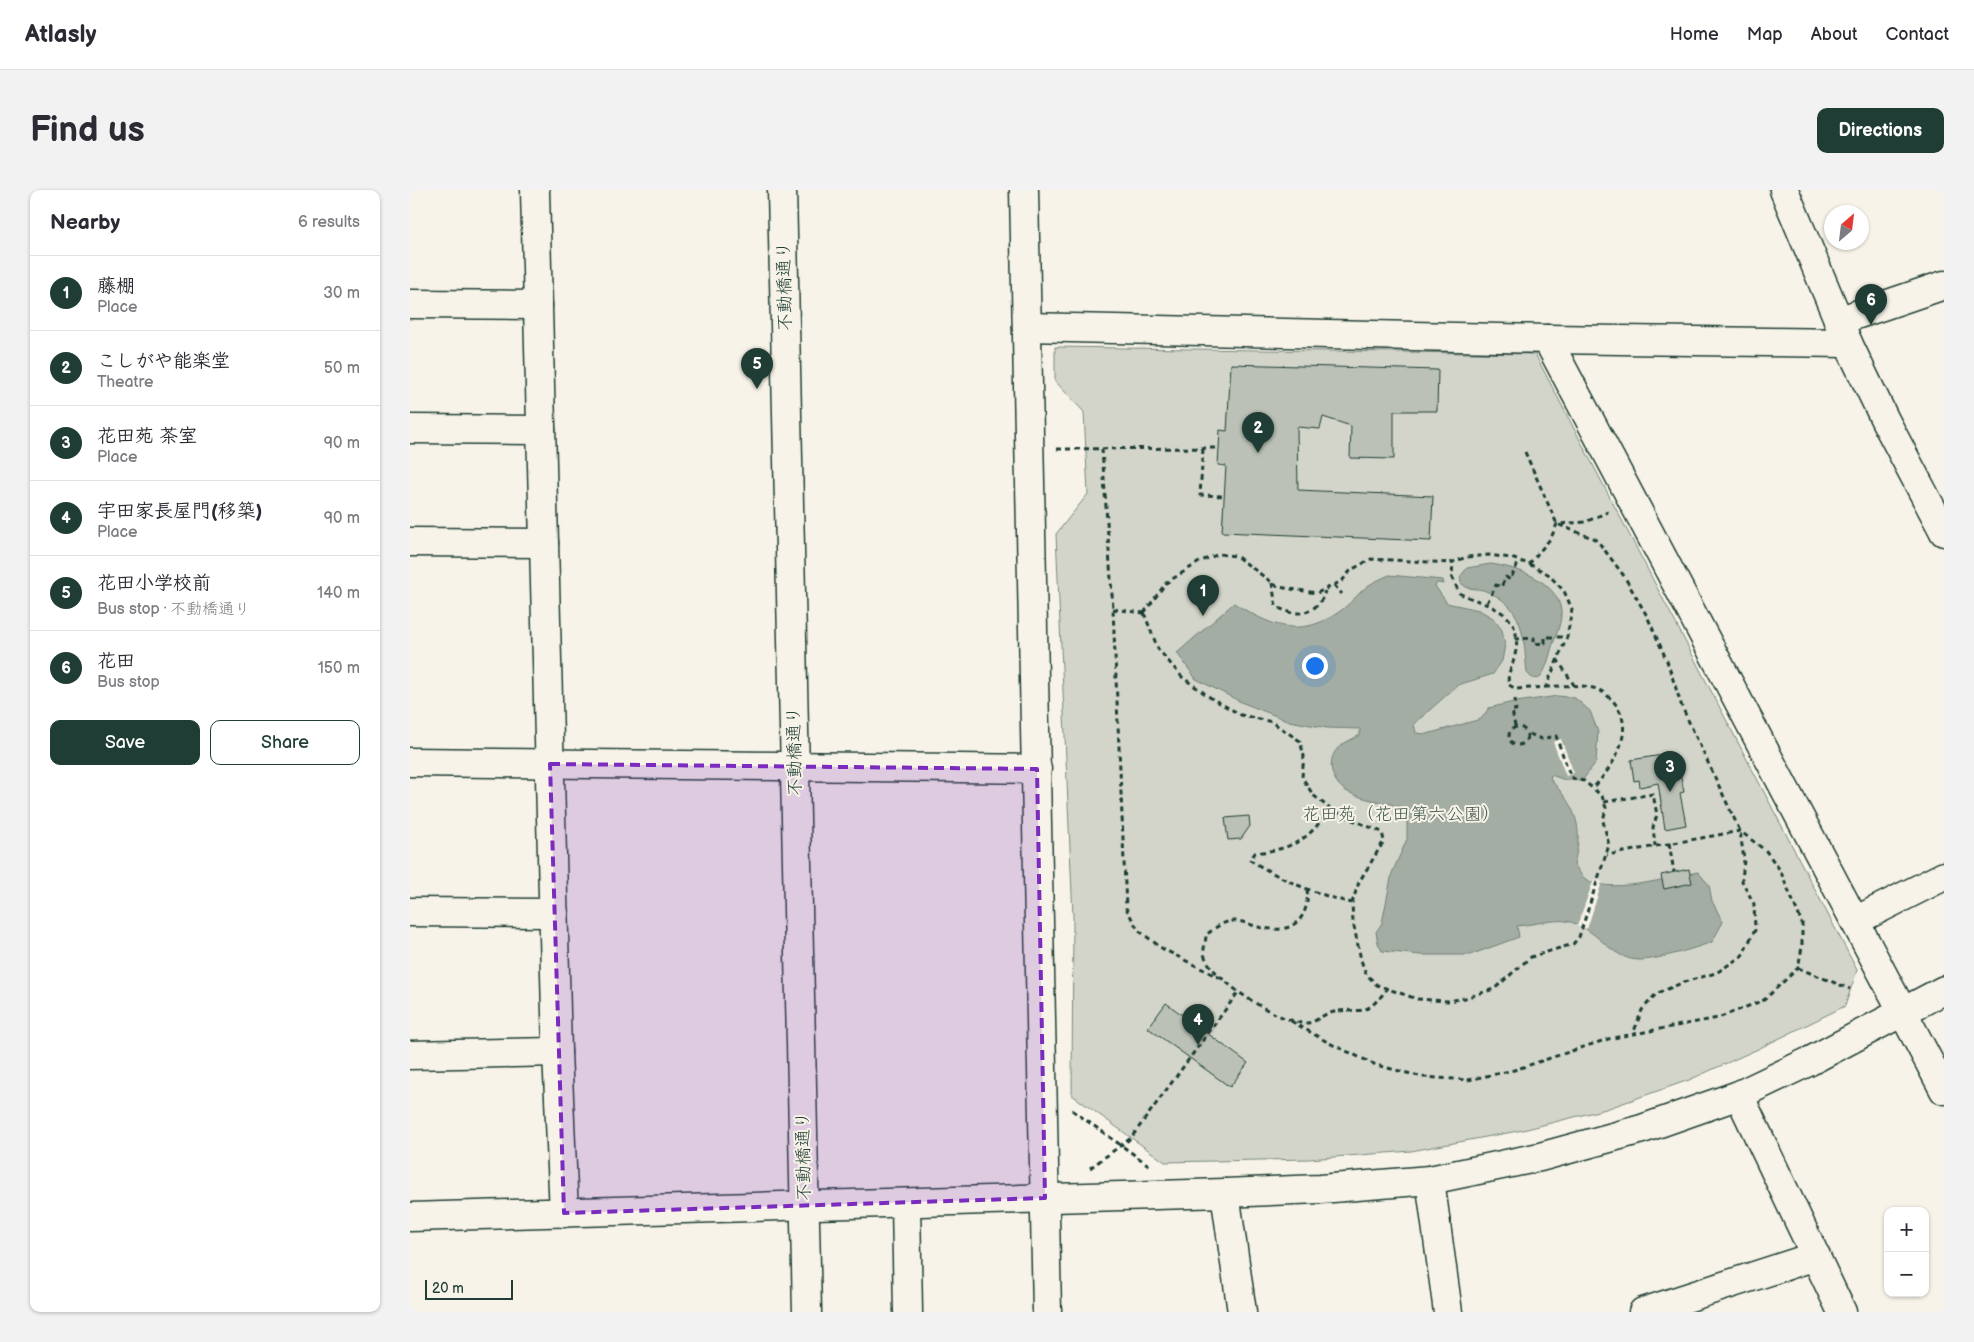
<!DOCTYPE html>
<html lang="en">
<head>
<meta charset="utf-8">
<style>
	body { margin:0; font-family:"Balsamiq Sans","Klee One",sans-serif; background:#f2f2f3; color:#2b2b33 }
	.controls { position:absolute; right:15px; bottom:15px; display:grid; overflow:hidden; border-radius:10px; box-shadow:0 1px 4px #0004 }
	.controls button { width:45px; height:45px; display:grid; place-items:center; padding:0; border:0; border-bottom:1px solid #e1e1e2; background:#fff; color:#2b2b33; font:25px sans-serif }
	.compass { position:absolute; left:1414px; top:15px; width:45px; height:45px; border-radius:50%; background:#fff; box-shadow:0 1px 4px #0004; rotate:28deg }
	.scale { position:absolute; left:15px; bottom:12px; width:88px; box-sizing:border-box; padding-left:5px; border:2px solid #1f3d34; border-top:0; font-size:14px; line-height:18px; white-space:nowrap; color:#1f3d34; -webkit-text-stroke:4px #f7f3e8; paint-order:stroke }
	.you { position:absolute; left:904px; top:475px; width:18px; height:18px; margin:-12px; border:4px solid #fff; border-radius:50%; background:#1a73e8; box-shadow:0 0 0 8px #1a73e833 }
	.badge { display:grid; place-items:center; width:32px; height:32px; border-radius:50%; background:#1f3d34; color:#fff; font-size:16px; font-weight:700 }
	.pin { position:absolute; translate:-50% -41px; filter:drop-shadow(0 1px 2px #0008) }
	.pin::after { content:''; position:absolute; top:26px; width:18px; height:15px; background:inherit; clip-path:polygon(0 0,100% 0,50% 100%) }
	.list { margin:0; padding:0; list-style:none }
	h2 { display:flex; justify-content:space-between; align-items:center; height:65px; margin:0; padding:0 20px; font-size:21px }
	h2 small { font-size:16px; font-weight:400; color:#7c7c81 }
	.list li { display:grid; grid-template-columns:32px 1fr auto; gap:15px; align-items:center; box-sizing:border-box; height:75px; padding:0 20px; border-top:1px solid #e1e1e2 }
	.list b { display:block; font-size:19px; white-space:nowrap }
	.list p { margin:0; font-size:16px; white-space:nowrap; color:#7c7c81 }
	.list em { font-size:16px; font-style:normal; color:#7c7c81 }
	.actions { display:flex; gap:10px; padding:15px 20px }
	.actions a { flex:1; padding:11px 0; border:1px solid #1f3d34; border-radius:10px; text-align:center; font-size:18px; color:#1f3d34 }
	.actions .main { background:#1f3d34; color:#fff }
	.map { position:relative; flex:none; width:1534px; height:1122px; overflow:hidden; border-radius:10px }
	header { display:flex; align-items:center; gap:30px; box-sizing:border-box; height:70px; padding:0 25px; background:#fff; border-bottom:1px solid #e1e1e2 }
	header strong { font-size:24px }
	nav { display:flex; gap:28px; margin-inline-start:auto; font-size:18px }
	.intro { display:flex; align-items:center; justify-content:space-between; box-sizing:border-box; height:120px; padding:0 30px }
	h1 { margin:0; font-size:35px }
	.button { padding:12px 22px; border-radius:10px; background:#1f3d34; color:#fff; font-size:18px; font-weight:700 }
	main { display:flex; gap:30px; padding:0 30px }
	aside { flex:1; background:#fff; border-radius:10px; box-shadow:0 1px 4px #0004 }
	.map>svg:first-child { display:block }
	.green { fill:#d3d5ca; stroke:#79897f }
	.water { fill:#a4ada3; stroke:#6f8077 }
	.pier { fill:#f7f3e8 }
	.building { fill:#bbc1b6; stroke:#1f3d34 }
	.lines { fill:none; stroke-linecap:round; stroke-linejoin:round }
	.street-casing { stroke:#1f3d34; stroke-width:31 }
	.secondary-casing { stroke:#1f3d34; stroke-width:31 }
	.path { stroke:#1f3d34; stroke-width:3; stroke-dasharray:5 4; stroke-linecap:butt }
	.street { stroke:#f7f3e8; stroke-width:28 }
	.secondary { stroke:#f7f3e8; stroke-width:28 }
	.marked { fill:#7b2cbf; fill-opacity:0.2; stroke:#7b2cbf; stroke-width:4; stroke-dasharray:10 6; stroke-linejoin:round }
	.labels { text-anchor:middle; stroke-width:4; stroke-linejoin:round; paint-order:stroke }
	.street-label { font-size:18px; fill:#1f3d34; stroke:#f7f3e8 }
	.park-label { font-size:18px; fill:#435b52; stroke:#f7f3e8 }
</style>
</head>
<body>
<header>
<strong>Atlasly</strong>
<nav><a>Home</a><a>Map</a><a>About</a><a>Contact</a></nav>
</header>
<div class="intro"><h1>Find us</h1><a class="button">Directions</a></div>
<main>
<aside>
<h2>Nearby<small>6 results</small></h2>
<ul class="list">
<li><span class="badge">1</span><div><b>藤棚</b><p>Place</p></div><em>30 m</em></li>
<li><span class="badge">2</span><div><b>こしがや能楽堂</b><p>Theatre</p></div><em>50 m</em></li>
<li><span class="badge">3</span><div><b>花田苑 茶室</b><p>Place</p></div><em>90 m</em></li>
<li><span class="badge">4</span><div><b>宇田家長屋門(移築)</b><p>Place</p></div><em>90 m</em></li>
<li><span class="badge">5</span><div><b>花田小学校前</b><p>Bus stop · 不動橋通り</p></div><em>140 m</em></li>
<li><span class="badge">6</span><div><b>花田</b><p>Bus stop</p></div><em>150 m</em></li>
</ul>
<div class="actions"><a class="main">Save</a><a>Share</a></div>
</aside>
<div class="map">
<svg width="1534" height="1122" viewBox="0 0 1534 1122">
	<rect width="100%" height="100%" fill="#f7f3e8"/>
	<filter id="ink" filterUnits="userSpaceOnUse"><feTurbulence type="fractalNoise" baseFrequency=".02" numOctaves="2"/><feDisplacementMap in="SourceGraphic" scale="10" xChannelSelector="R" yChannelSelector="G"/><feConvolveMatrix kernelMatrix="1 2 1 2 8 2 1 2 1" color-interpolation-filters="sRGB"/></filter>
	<g filter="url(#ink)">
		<!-- green -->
		<polygon class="green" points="645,157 1125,164 1447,780 1435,816 1348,859 1279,890 1196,919 1113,940 1001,961 899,969 755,972 662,905 663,726 646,344 678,304 674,222 645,191"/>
		<!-- water -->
		<g class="water">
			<path d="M1080 374C1105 377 1146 389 1151 420 1152 431 1147 443 1143 454 1139 465 1137 481 1128 489L1122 488 1117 483C1113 445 1115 415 1073 400 1065 398 1057 400 1051 393L1050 387 1057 378Z"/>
			<path d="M979 385 1033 390 1034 394 1027 393 1025 396 1037 413 1069 420 1083 428 1092 440 1095 455 1092 471 1083 484 1048 495 1004 534 1006 543 1017 544 1071 529 1079 518 1099 513 1148 506 1165 508 1180 521 1188 542 1186 572 1172 591 1155 590 1141 585 1140 589C1166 618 1174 635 1164 674 1167 678 1170 684 1173 687 1195 707 1261 687 1288 682L1299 695 1302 711 1313 732 1302 752C1286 758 1244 771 1228 770 1200 769 1186 736 1156 731 1144 729 1120 735 1107 736L1109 747 1060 765H1010L972 761 968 753 966 742 972 733 982 683 997 649V628L989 616C973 612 955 610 940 603 923 596 915 573 927 559 932 553 943 549 950 545V539L917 538 879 531 833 513 786 489 767 463 824 413C863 438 893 449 933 419 942 412 949 402 959 395 965 391 973 388 979 385Z"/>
		</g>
		<!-- pier -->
		<g class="pier">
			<polygon points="1151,549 1164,583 1156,586 1143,552"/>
			<polygon points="1184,689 1192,692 1177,739 1167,736"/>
		</g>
		<!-- building -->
		<g class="building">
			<polygon points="821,174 1028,180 1027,221 984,221 984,269 940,268 941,236 913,227 910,239 887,237 888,300 1023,306 1021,351 812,342 816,276 808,275 809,258 810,240 817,241"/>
			<polygon points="1252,565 1253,569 1264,567 1266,578 1269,577 1274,602 1270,603 1276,635 1255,639 1248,593 1230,597 1229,590 1224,591 1221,570"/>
			<polygon points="839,626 840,636 831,649 818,650 815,628"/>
			<polygon points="1279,679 1282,693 1254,699 1251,685"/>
			<polygon points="756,813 838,873 820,897 738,838"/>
		</g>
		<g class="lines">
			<defs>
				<g id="street">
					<polyline points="125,0 147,862 154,1023"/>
					<polyline points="614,0 637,1122"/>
					<polyline points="0,114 128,115"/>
					<polyline points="1428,131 1534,95"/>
					<polyline points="617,137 1137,149 1438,153"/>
					<polyline points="1137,149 1534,900"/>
					<polyline points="0,239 131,240"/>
					<polyline points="0,352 134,353"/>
					<polyline points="0,572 627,579"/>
					<polyline points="0,722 144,723"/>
					<polyline points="1445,731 1534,686"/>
					<polyline points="0,865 147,862"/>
					<polyline points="1329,905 1432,1122"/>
					<polyline points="1020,990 1038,1122"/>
					<polyline points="815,1003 832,1122"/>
					<polyline points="496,1013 498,1122"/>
					<polyline points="1233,1122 1406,1066"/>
				</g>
				<g id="secondary">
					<polyline points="372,0 397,1122"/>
					<polyline points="1374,0 1438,153 1475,230 1534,342"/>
					<polyline points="0,1027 815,1003 910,999 1020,990 1130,967 1232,939 1329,905 1400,871 1534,800"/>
				</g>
			</defs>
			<!-- street casing -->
			<use href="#street" class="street-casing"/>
			<!-- secondary casing -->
			<use href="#secondary" class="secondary-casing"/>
			<!-- path -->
			<g class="path">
				<polyline points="647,259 809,258"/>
				<polyline points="692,259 703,419 716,718 728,740 753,759 814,790"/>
				<polyline points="793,259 790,305 815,306"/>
				<polyline points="1115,262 1147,334 1187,350 1214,386 1237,426 1257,471 1272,517 1330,641 1334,670 1332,691 1344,714 1345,740 1332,766 1306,783 1274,792 1246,804 1232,820 1223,844"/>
				<polyline points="1119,374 1141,348 1147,334 1175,332 1198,322"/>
				<path d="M862 393 866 416C885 429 909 424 915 401"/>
				<polyline points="924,395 932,404"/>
				<polyline points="1077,413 1086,395 1091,397 1096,387 1100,390 1109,371"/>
				<polyline points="703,419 734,423"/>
				<polyline points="734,423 748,459 772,487 801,508 831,525 862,532 890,551 894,566 892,587 903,605 919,618 933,626 972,642 974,651 949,692 942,713 943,732 951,770 956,784 967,795 1007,809 1038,811 1055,808 1084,799 1121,767 1163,754 1169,747 1199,655 1193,631 1196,618 1192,606 1174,591 1164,589 1160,585 1146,546 1132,549 1117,543"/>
				<path d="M734 423 756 393 791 371 809 364 826 366 868 397 907 403 932 391 941 380 961 369 1040 373 1057 367 1079 365 1101 368 1119 374 1138 384 1154 401 1162 419 1157 447 1136 497 1106 499 1099 495C1096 484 1103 476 1105 465 1115 420 1078 417 1049 403L1042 386 1043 372"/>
				<polyline points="1105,449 1124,448 1124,454 1135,453 1135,447 1157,447"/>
				<polyline points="1147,469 1164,495"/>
				<path d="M1136 497C1151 496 1168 494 1183 498 1190 499 1197 505 1202 510 1228 537 1205 575 1183 598"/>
				<polyline points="1105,509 1106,520 1102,520 1105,536"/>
				<circle cx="1108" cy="546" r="9"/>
				<polyline points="1194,612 1243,604 1247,625 1243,637 1245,656"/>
				<path d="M919 618C900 651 881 659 845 663L840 670C872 690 905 704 942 713"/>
				<polyline points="1259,653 1264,682"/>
				<path d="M897 699C900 728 883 744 854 738 845 737 836 732 827 731 814 730 805 738 796 745 796 751 793 759 794 764 800 789 872 835 897 833 904 833 911 826 917 824 950 813 950 834 977 799"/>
				<polyline points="1388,778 1440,799"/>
				<polyline points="881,831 919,853 966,875 1013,887 1058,890 1104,880 1198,849 1308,828 1354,810 1388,778 1392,757 1392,733 1370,680 1356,661 1330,641 1197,665"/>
				<polyline points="662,920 740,976"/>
				<polyline points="680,978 721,948 829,801"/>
			</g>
			<!-- street -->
			<use href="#street" class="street"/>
			<!-- secondary -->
			<use href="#secondary" class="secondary"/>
		</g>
	</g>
	<!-- marked area -->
	<path class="marked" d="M140 574 627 579 635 1008 154 1023Z"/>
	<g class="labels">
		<!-- street labels -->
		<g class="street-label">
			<text transform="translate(374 96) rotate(-91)" y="6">不動橋通り</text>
			<text transform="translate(384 561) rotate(-91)" y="6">不動橋通り</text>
			<text transform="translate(393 966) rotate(-91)" y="6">不動橋通り</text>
		</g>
		<!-- park labels -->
		<g class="park-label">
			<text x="991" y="630">花田苑（花田第六公園）</text>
		</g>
	</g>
</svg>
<div class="controls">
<button>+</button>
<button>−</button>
</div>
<svg class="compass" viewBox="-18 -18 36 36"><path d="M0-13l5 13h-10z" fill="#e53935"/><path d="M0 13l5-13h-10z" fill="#7c7c81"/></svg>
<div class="scale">20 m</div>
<div class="you"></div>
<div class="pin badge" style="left:793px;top:426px">1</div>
<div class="pin badge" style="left:848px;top:263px">2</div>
<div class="pin badge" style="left:1260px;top:602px">3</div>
<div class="pin badge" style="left:788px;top:855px">4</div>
<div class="pin badge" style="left:347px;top:199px">5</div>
<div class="pin badge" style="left:1461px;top:135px">6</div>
</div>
</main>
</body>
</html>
